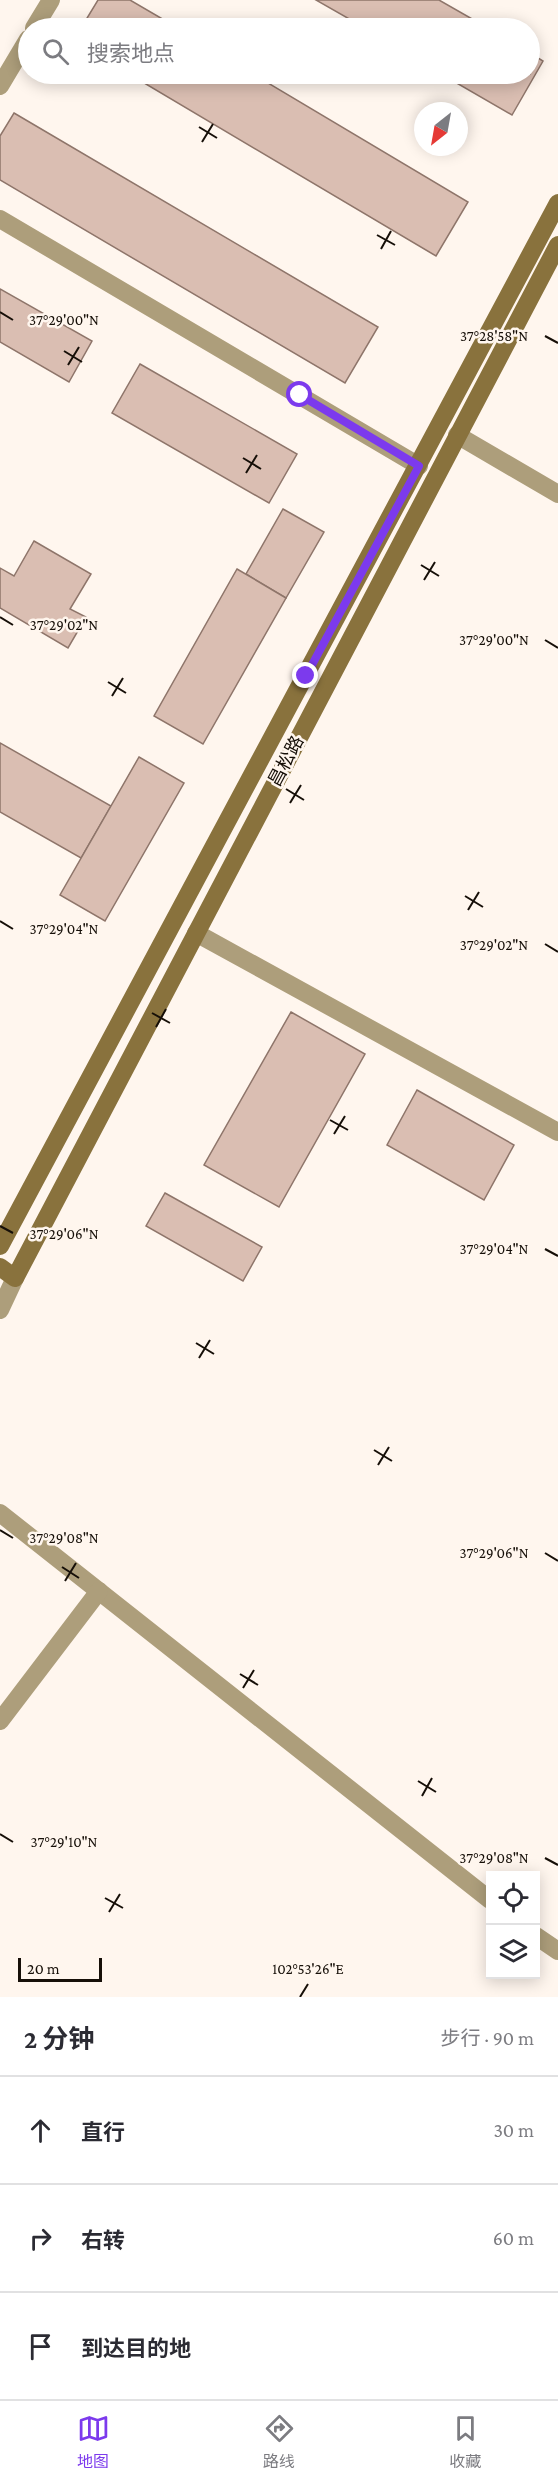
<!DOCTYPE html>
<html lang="zh">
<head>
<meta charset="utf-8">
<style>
	body { margin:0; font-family:"Crimson Pro","Noto Sans SC",serif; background:#f2f2f3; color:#2b2b33 }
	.controls { position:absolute; right:18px; bottom:18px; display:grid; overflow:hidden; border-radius:0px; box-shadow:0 3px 15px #0003 }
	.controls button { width:54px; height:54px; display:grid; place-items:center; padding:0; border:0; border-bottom:2px solid #e1e1e2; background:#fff; color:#2b2b33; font:30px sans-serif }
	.compass { position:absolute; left:414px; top:102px; width:54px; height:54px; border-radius:50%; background:#fff; box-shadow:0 3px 15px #0003; rotate:211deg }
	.scale { position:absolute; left:18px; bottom:15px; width:84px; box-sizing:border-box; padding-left:6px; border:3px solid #160f08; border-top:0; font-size:16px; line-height:21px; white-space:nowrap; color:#160f08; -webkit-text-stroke:4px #fff6ee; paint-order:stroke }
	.stop { position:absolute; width:18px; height:18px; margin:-14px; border:4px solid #7c3aed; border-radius:50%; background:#fff }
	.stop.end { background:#7c3aed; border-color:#fff; box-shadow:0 2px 6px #0008 }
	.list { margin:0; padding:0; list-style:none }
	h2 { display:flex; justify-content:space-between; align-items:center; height:78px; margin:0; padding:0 24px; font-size:26px }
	h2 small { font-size:20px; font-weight:400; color:#7c7c81 }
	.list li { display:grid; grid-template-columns:39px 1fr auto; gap:18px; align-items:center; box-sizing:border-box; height:108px; padding:0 24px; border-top:2px solid #e1e1e2 }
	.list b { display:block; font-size:22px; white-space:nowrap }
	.list em { font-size:20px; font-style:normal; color:#7c7c81 }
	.icon { flex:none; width:33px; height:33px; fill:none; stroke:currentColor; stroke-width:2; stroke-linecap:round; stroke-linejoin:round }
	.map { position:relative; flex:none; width:558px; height:1997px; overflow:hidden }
	.search { position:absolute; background:#fff; box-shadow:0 3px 15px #0003; left:18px; right:18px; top:18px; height:66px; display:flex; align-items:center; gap:15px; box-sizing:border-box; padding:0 21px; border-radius:33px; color:#7c7c81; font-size:22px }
	.sheet { height:402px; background:#fff }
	nav { display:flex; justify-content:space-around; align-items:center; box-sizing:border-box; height:84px; border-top:2px solid #e1e1e2; background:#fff; font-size:16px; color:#7c7c81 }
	nav a { display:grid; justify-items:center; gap:3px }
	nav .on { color:#7c3aed }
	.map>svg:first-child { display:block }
	.building { fill:#dabeb2; stroke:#8e756a; stroke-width:1.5 }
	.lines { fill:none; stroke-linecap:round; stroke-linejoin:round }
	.street { stroke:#ad9e7b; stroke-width:18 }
	.secondary { stroke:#89723d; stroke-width:18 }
	.route { stroke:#7c3aed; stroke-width:8 }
	.ticks { fill:none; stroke:#160f08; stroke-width:2 }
	.labels { text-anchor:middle; stroke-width:5; stroke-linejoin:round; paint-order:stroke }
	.street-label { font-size:18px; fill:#160f08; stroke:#fff6ee }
	.ticks-label { font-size:15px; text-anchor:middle; fill:#160f08; stroke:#fff6ee; stroke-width:5; stroke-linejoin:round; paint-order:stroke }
</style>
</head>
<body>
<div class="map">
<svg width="558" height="1997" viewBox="0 0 558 1997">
	<rect width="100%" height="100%" fill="#fff6ee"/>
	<!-- building -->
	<g class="building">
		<polygon points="98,0 130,0 178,28 81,28"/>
		<polygon points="316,0 439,0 488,28 365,28"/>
		<polygon points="530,53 543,61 512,115 441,74 530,74"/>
		<polygon points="129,74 253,74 468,202 436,256"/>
		<polygon points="14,113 378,327 345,383 0,180 0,136"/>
		<polygon points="0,289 92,341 69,382 0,342"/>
		<polygon points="140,364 297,454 269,503 112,413"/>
		<polygon points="283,509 324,532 286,598 246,574"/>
		<polygon points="34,541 91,574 70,609 86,617 68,648 0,608 0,568 14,576"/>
		<polygon points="237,569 286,598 203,744 154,716"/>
		<polygon points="0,743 111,806 81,858 0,812"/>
		<polygon points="139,757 184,783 105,921 60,895"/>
		<polygon points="291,1012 365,1054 279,1207 204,1165"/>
		<polygon points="417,1090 514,1145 484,1200 387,1145"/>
		<polygon points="165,1193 262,1247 243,1281 146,1226"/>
	</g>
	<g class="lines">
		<!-- street -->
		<g class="street">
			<polyline points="34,28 51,0"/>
			<polyline points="0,86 28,39"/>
			<polyline points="0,219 419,466"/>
			<polyline points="457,435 558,494"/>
			<polyline points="196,933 558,1132"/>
			<polyline points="0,1310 15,1278"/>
			<polyline points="0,1513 490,1900"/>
			<polyline points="0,1721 99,1591"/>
			<polyline points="536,1936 558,1951"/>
		</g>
		<!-- secondary -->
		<g class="secondary">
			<polyline points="0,1246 558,203"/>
			<polyline points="0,1267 15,1278 558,245"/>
		</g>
	</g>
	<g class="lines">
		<!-- route -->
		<polyline class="route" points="300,395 419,466 306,676"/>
	</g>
	<!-- ticks -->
	<path class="ticks" d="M199 127 217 138M202 142 213 124M377 235 395 245M381 249 391 231M0 312 13 320M545 336 558 343M64 351 82 362M68 365 79 347M243 458 261 469M246 473 257 455M421 565 439 576M424 580 435 562M0 617 13 625M545 640 558 648M108 682 126 693M112 696 123 678M286 789 304 800M290 803 301 785M465 896 483 907M468 910 479 892M0 921 13 929M545 944 558 952M152 1013 170 1023M156 1027 166 1009M330 1120 348 1130M334 1134 345 1116M0 1226 13 1233M545 1249 558 1256M196 1343 214 1354M199 1358 210 1340M374 1450 392 1461M378 1465 389 1447M0 1530 13 1538M545 1553 558 1561M62 1567 79 1578M65 1581 76 1563M240 1674 258 1685M243 1688 254 1670M418 1781 436 1792M422 1796 432 1778M0 1834 13 1842M545 1858 558 1865M105 1898 123 1908M109 1912 120 1894M300 1997 308 1984"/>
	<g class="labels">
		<!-- street labels -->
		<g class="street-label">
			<text transform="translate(286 761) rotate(-62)" y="6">昌松路</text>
		</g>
	</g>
	<g class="ticks-label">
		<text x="64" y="325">37°29'00"N</text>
		<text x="494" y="341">37°28'58"N</text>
		<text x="64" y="630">37°29'02"N</text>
		<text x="494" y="645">37°29'00"N</text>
		<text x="64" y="934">37°29'04"N</text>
		<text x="494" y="950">37°29'02"N</text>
		<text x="64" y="1239">37°29'06"N</text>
		<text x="494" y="1254">37°29'04"N</text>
		<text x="64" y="1543">37°29'08"N</text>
		<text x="494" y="1558">37°29'06"N</text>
		<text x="64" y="1847">37°29'10"N</text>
		<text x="494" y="1863">37°29'08"N</text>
		<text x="308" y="1974">102°53'26"E</text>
	</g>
</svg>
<div class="controls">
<button><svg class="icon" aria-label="locate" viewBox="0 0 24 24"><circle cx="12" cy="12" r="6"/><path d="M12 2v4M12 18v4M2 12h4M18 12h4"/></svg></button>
<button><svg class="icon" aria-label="layers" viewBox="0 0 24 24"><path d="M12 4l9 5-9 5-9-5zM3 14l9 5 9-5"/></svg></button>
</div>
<svg class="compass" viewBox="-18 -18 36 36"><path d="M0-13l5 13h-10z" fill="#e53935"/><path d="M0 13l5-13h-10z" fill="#7c7c81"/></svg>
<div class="scale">20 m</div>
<div class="stop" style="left:300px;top:395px"></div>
<div class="stop end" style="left:306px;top:676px"></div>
<div class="search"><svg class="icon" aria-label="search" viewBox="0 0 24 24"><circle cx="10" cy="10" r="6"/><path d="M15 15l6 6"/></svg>搜索地点</div>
</div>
<section class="sheet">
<h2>2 分钟<small>步行 · 90 m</small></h2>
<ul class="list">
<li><svg class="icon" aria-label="ahead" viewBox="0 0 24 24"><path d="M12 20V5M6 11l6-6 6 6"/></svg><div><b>直行</b></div><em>30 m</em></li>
<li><svg class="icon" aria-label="right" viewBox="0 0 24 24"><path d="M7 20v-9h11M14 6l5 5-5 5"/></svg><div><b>右转</b></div><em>60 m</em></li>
<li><svg class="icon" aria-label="arrive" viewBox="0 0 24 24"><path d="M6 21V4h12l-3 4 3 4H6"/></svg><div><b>到达目的地</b></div></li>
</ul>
</section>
<nav>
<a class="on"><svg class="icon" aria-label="map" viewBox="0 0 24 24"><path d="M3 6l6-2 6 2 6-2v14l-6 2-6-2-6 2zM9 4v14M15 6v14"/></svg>地图</a>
<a><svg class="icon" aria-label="directions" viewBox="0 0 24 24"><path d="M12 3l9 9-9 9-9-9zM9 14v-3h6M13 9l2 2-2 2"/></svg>路线</a>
<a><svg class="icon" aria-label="saved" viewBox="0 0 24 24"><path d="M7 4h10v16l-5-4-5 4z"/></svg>收藏</a>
</nav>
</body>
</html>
